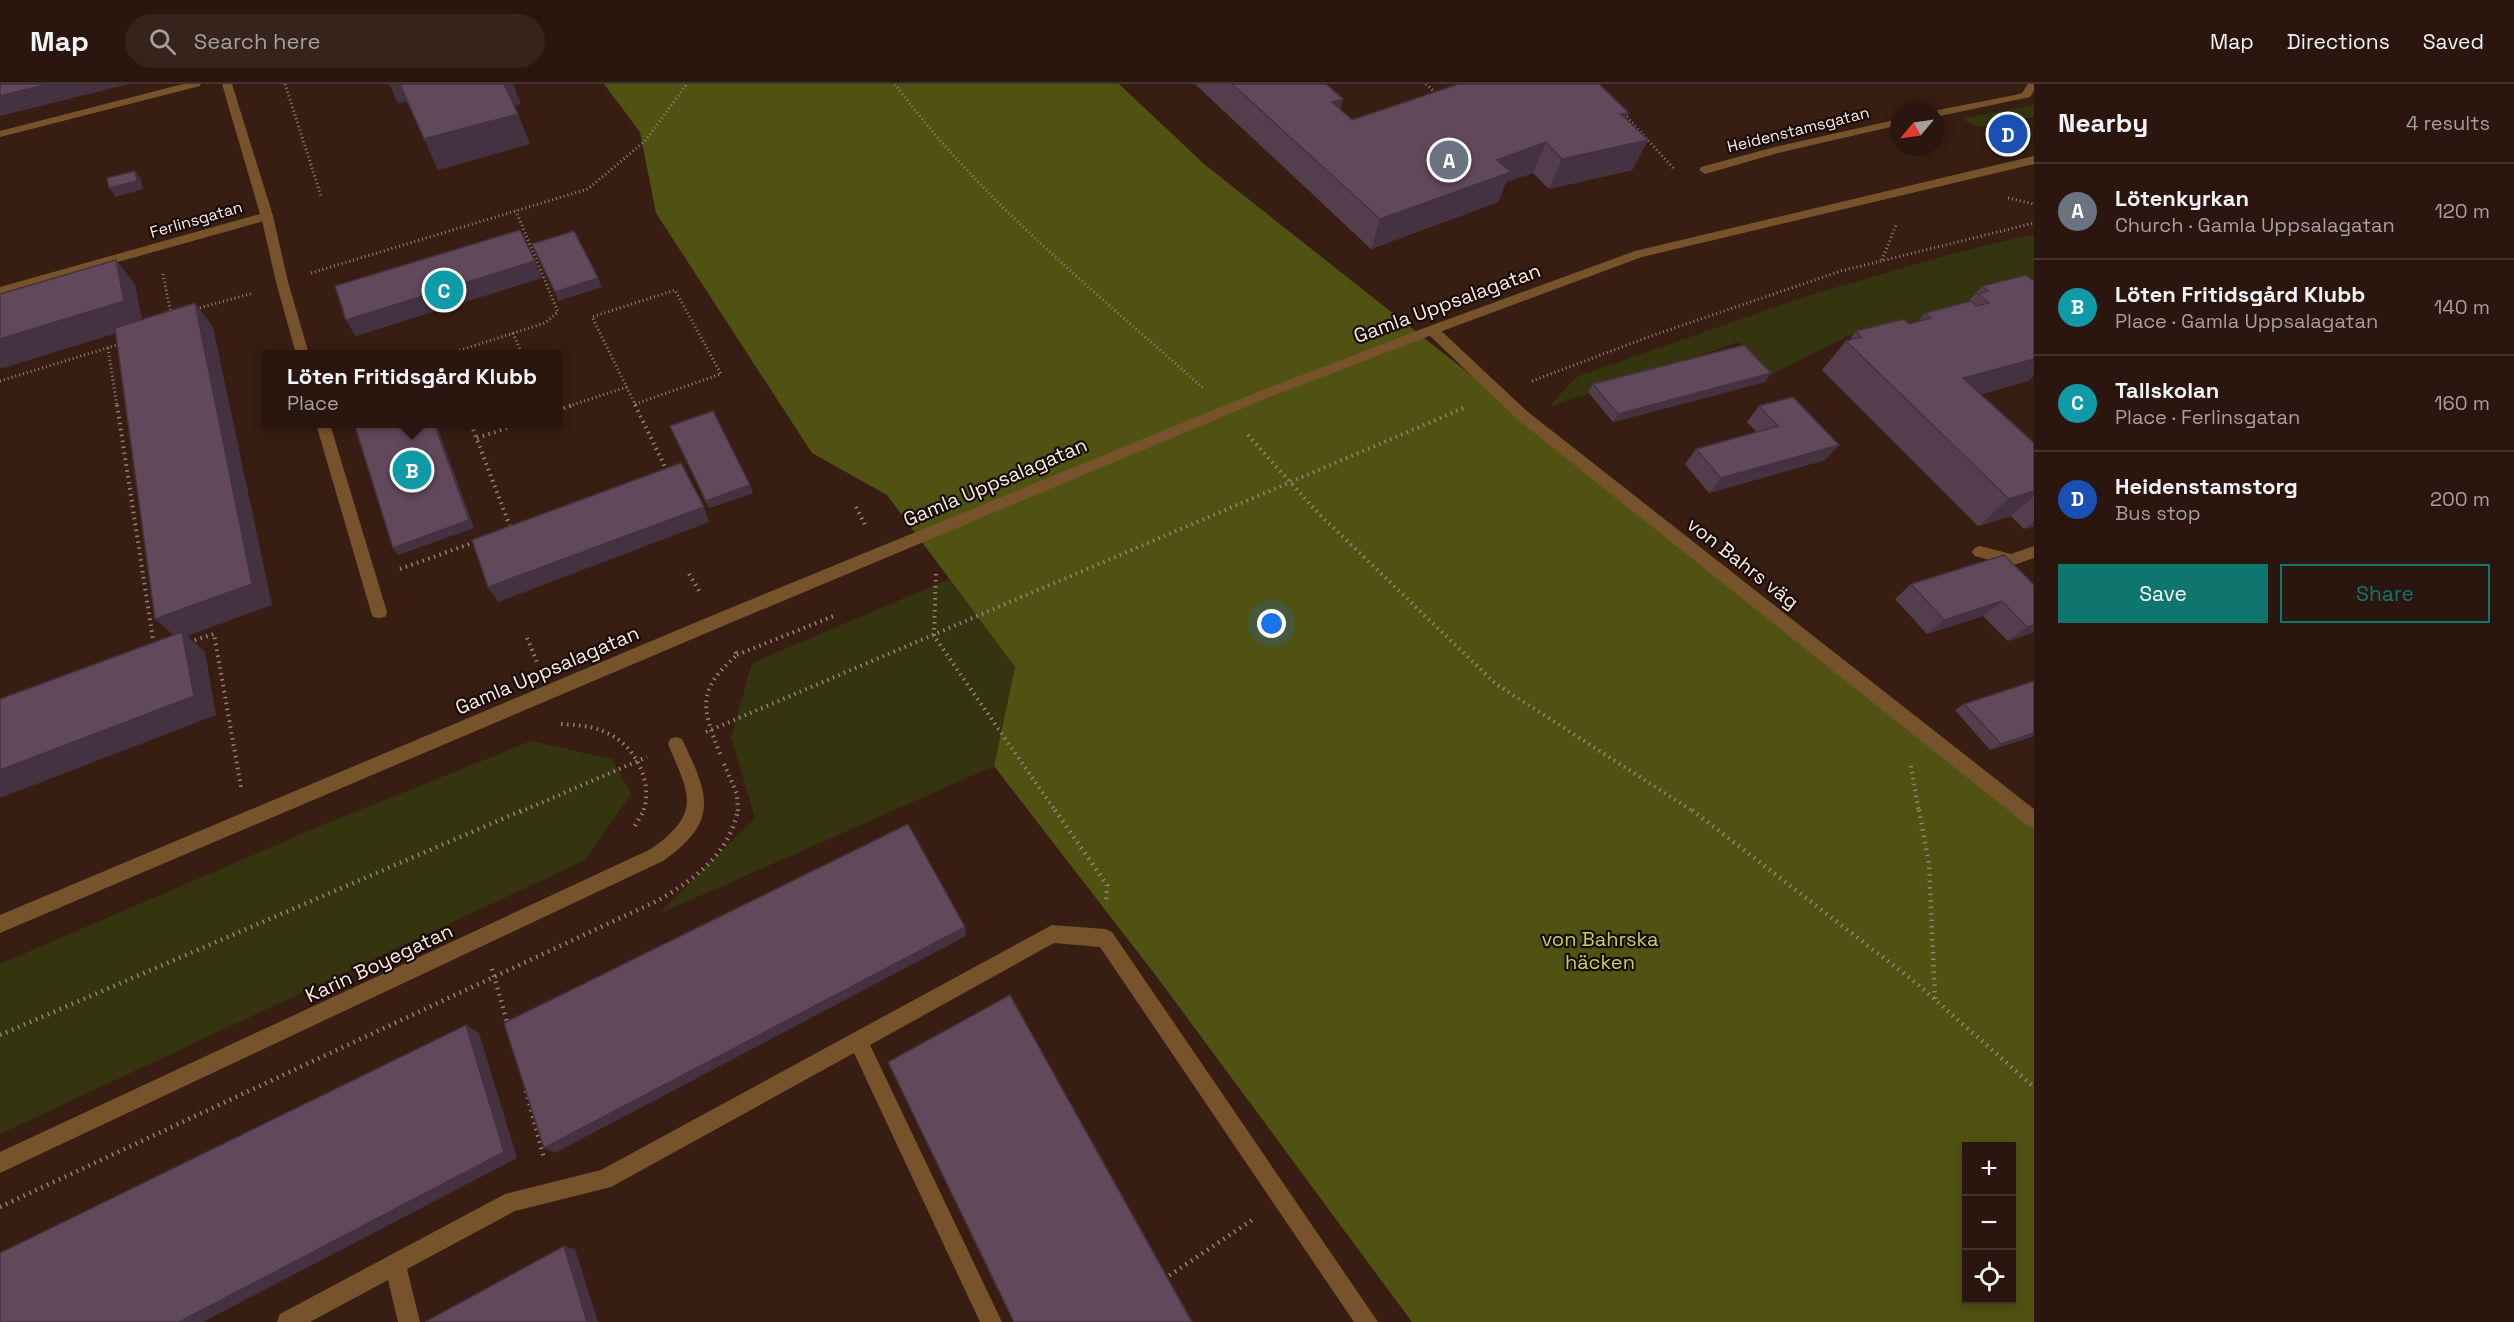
<!DOCTYPE html>
<html lang="en">
<head>
<meta charset="utf-8">
<style>
	body { margin:0; font-family:"Space Grotesk",sans-serif; background:#36231c; color:#f1f3f6 }
	.controls { position:absolute; right:18px; bottom:18px; display:grid; overflow:hidden; border-radius:0px; box-shadow:0 3px 9px #0003 }
	.controls button { width:54px; height:54px; display:grid; place-items:center; padding:0; border:0; border-bottom:2px solid #46352e; background:#2a160e; color:#f1f3f6; font:30px sans-serif }
	.compass { position:absolute; left:1890px; top:18px; width:54px; height:54px; border-radius:50%; background:#2a160e; box-shadow:0 3px 9px #0003; rotate:241deg }
	.you { position:absolute; left:1272px; top:540px; width:21px; height:21px; margin:-15px; border:4px solid #fff; border-radius:50%; background:#1a73e8; box-shadow:0 0 0 9px #1a73e833 }
	.badge { display:grid; place-items:center; width:39px; height:39px; border-radius:50%; background:#0f766e; color:#fff; font-size:20px; font-weight:700 }
	.pin { position:absolute; translate:-50% -50%; border:3px solid #fff; box-shadow:0 2px 6px #0006 }
	.popup { position:absolute; left:262px; top:266px; width:300px; height:78px; box-sizing:border-box; display:grid; place-content:center; border-radius:0px; background:#2a160e; filter:drop-shadow(0 2px 4px #0005); font-size:20px; white-space:nowrap; color:#a59f9e }
	.popup b { font-size:22px; color:#f1f3f6 }
	.popup::after { content:''; position:absolute; left:50%; top:100%; margin-left:-12px; border:12px solid transparent; border-top-color:#2a160e }
	.list { margin:0; padding:0; list-style:none }
	h2 { display:flex; justify-content:space-between; align-items:center; height:78px; margin:0; padding:0 24px; font-size:26px }
	h2 small { font-size:20px; font-weight:400; color:#a59f9e }
	.list li { display:grid; grid-template-columns:39px 1fr auto; gap:18px; align-items:center; box-sizing:border-box; height:96px; padding:0 24px; border-top:2px solid #46352e }
	.list b { display:block; font-size:22px; white-space:nowrap }
	.list p { margin:0; font-size:20px; white-space:nowrap; color:#a59f9e }
	.list em { font-size:20px; font-style:normal; color:#a59f9e }
	.actions { display:flex; gap:12px; padding:18px 24px }
	.actions a { flex:1; padding:14px 0; border:2px solid #0f766e; border-radius:0px; text-align:center; font-size:21px; color:#0f766e }
	.actions .main { background:#0f766e; color:#fff }
	.icon { flex:none; width:33px; height:33px; fill:none; stroke:currentColor; stroke-width:2; stroke-linecap:round; stroke-linejoin:round }
	.map { position:relative; flex:none; width:2034px; height:1238px; overflow:hidden }
	header { display:flex; align-items:center; gap:36px; box-sizing:border-box; height:84px; padding:0 30px; background:#2a160e; border-bottom:2px solid #46352e }
	header strong { font-size:28px }
	nav { display:flex; gap:33px; margin-inline-start:auto; font-size:21px }
	.search { width:420px; height:54px; background:#36231c; display:flex; align-items:center; gap:15px; box-sizing:border-box; padding:0 21px; border-radius:33px; color:#a59f9e; font-size:22px }
	main { display:flex }
	aside { flex:1; background:#2a160e }
	.map>svg:first-child { display:block }
	.green { fill:#34350e }
	.forest { fill:#505212; fill-rule:evenodd }
	.lines { fill:none; stroke-linecap:round; stroke-linejoin:round }
	.path-far2 { stroke:#978176; stroke-width:3; stroke-dasharray:1 3; stroke-linecap:butt }
	.path-far1 { stroke:#978176; stroke-width:4; stroke-dasharray:1.5 4.5; stroke-linecap:butt }
	.path { stroke:#978176; stroke-width:4.5; stroke-dasharray:1.5 5; stroke-linecap:butt }
	.service { fill:#77532b; fill-rule:evenodd }
	.minor { fill:#77532b; fill-rule:evenodd }
	.tertiary { fill:#77532b; fill-rule:evenodd }
	.wall { fill:#543e4e }
	.shaded-wall { fill:#453240 }
	.building { fill:#62485b; stroke:#453240; stroke-width:1.5 }
	.labels { text-anchor:middle; stroke-width:4.5; stroke-linejoin:round; paint-order:stroke }
	.far-street-label { font-size:16px; fill:#fdebe2; stroke:#170c07 }
	.street-label { font-size:20px; fill:#fdebe2; stroke:#170c07 }
	.park-label { font-size:20px; fill:#c9ce60; stroke:#170c07 }
</style>
</head>
<body>
<header>
<strong>Map</strong>
<div class="search"><svg class="icon" aria-label="search" viewBox="0 0 24 24"><circle cx="10" cy="10" r="6"/><path d="M15 15l6 6"/></svg>Search here</div>
<nav><a>Map</a><a>Directions</a><a>Saved</a></nav>
</header>
<main>
<div class="map">
<svg width="2034" height="1238" viewBox="0 0 2034 1238">
	<rect width="100%" height="100%" fill="#381e12"/>
	<!-- green -->
	<g class="green">
		<polygon points="2034,21 2034,33 1979,43 1965,37 1965,34"/>
		<polygon points="2034,150 2034,210 1848,252 1770,291 1739,258 1549,323 1576,293 1804,213 1947,171"/>
		<polygon points="949,495 1015,583 994,682 659,830 755,734 731,653 752,579"/>
		<polygon points="531,657 612,675 631,710 585,776 0,1050 0,880 325,740"/>
	</g>
	<!-- forest -->
	<path class="forest" d="M604 0H1119L1204 80 2034 736V1238H1412L1157 893 994 682 1015 583 887 411 812 369 656 129 640 48ZM1966 1062H2012V1216H1966Z"/>
	<g class="lines">
		<!-- path-far2 -->
		<g class="path-far2">
			<polyline points="285,0 321,112"/>
			<path d="M895 0C981 117 1096 208 1203 304"/>
			<polyline points="1426,0 1437,10"/>
			<polyline points="1624,30 1675,86"/>
			<polyline points="2008,114 2034,120"/>
			<polyline points="1882,176 1896,141"/>
			<polyline points="311,189 588,105 645,57 687,0"/>
			<polyline points="163,190 171,230"/>
			<polyline points="196,225 253,209"/>
			<polyline points="513,249 522,270"/>
			<polyline points="108,264 117,322"/>
			<polyline points="448,270 545,239 558,228 516,127"/>
			<polyline points="0,297 120,260"/>
			<polyline points="1532,297 1651,252 1841,187 2034,139"/>
			<polyline points="635,320 721,290 675,206 592,233 636,322"/>
			<polyline points="569,322 627,303"/>
		</g>
		<!-- path-far1 -->
		<g class="path-far1">
			<polyline points="117,321 154,562"/>
			<polyline points="635,321 668,389"/>
			<polyline points="558,326 573,321"/>
			<polyline points="471,340 511,445"/>
			<polyline points="1248,351 1318,429 1496,600 1694,728"/>
			<polyline points="477,354 519,340"/>
			<polyline points="856,423 865,441"/>
			<polyline points="400,485 475,458"/>
			<polyline points="689,490 701,510"/>
			<polyline points="936,490 934,552 1056,728"/>
			<polyline points="527,554 537,578"/>
			<polyline points="189,558 214,550 241,703"/>
			<polyline points="737,571 836,531"/>
			<path d="M561 640C577 641 593 642 607 649 635 661 654 699 643 728"/>
			<polyline points="706,648 1466,323"/>
			<path d="M720 670C702 623 696 607 737 571L734 565"/>
			<polyline points="724,680 737,710 738,728"/>
			<polyline points="1911,682 1919,728"/>
			<polyline points="520,728 647,673"/>
		</g>
		<!-- path -->
		<g class="path">
			<polyline points="1055,726 1107,801 1106,820"/>
			<polyline points="1692,726 1915,898 2034,1003"/>
			<polyline points="1919,726 1929,780 1935,915"/>
			<polyline points="635,742 644,726"/>
			<polyline points="492,885 508,941"/>
			<polyline points="0,951 523,726"/>
			<polyline points="526,1007 544,1074"/>
			<path d="M0 1123 659 816C695 795 729 770 738 726"/>
			<polyline points="1164,1195 1255,1134"/>
		</g>
		<!-- service -->
		<g class="service">
			<polygon points="2028,0 2034,0 2034,7 2030,13 1935,33 1933,27 2015,11 2022,9"/>
			<polygon points="1899,35 1899,41 1778,69 1705,90 1699,86 1701,83 1775,63"/>
			<polygon points="267,128 273,132 288,198 309,270 296,270 276,198 261,132"/>
			<polygon points="316,340 330,340 387,528 385,533 379,534 373,533 371,528"/>
			<polygon points="1980,462 2011,470 2034,462 2034,474 2011,482 1975,472 1972,468 1975,464"/>
			<polygon points="1052,841 1105,845 1112,848 1378,1238 1354,1238 1100,863 1054,859 870,961 1002,1238 980,1238 854,969 611,1103 515,1127 407,1185 420,1238 398,1238 388,1196 310,1238 277,1238 280,1230 505,1110 601,1086"/>
		</g>
		<!-- minor -->
		<g class="minor">
			<polygon points="183,0 201,0 200,2 0,53 0,47"/>
			<polygon points="222,0 232,0 273,132 271,135 0,211 0,203 260,130"/>
			<polygon points="1432,241 1437,243 1528,328 2034,725 2034,744 2028,742 1518,336 1427,249 1425,246"/>
			<path d="M676 653 682 655C708 710 721 736 663 777L0 1089V1068L651 765C703 728 689 710 668 660L670 655Z"/>
		</g>
		<!-- tertiary -->
		<polygon class="tertiary" points="2034,72 2034,80 1642,173 1437,249 1265,315 723,542 0,849 0,831 711,532 1255,309 1427,243 1635,167"/>
	</g>
	<!-- wall -->
	<g class="wall">
		<polygon points="1195,0 1326,0 1343,15 1340,25 1352,36 1626,35 1648,56 1632,86 1549,105 1533,89 1506,98 1498,118 1371,165"/>
		<polygon points="2034,195 2034,291 2028,297 1981,310 2034,359 2034,442 2024,445 2011,432 1978,442 1822,286 1846,257 1849,256 1856,247 1909,240 1918,238 1925,229 1968,218 1982,202"/>
		<polygon points="1765,298 1613,338 1588,308 1593,300"/>
		<polygon points="1759,322 1839,361 1825,376 1709,409 1685,380 1696,365 1757,348 1747,338"/>
		<polygon points="670,342 753,409 709,424"/>
		<polygon points="1911,500 2034,501 2034,548 2008,557 1983,532 1927,550 1895,515"/>
		<polygon points="1964,620 2034,652 1990,666 1955,626"/>
	</g>
	<!-- shaded-wall -->
	<g class="shaded-wall">
		<polygon points="48,0 129,0 0,32 0,12"/>
		<polygon points="389,0 400,0 408,17 398,19"/>
		<polygon points="503,0 513,0 521,20 512,22"/>
		<polygon points="1343,15 1335,45 1332,18"/>
		<polygon points="1629,29 1614,59 1621,30"/>
		<polygon points="518,30 530,60 438,86 424,55"/>
		<polygon points="1648,56 1632,86 1549,105 1562,75"/>
		<polygon points="1546,58 1533,89 1506,98 1498,118 1371,165 1380,135 1497,76"/>
		<polygon points="135,87 141,95 143,105 116,113 109,104"/>
		<polygon points="116,176 135,200 143,241 0,285 0,255"/>
		<polygon points="535,177 542,194 356,252 346,236"/>
		<polygon points="598,194 602,203 558,217 555,208"/>
		<polygon points="195,219 213,243 272,521 187,552 205,568 216,631 0,714 0,686 178,555 155,535"/>
		<polygon points="2034,270 2034,291 2028,297 1936,323 1963,294"/>
		<polygon points="1771,289 1765,298 1613,338 1618,330"/>
		<polygon points="434,339 436,339 474,444 398,471 393,464"/>
		<polygon points="1839,361 1825,376 1709,409 1721,394"/>
		<polygon points="750,401 753,409 709,424 706,417"/>
		<polygon points="2034,407 2034,412 2011,432 1978,442 2009,415"/>
		<polygon points="704,423 709,438 498,518 488,503"/>
		<polygon points="2034,437 2034,442 2024,445"/>
		<polygon points="2002,517 1983,532 1927,550 1944,536"/>
		<polygon points="2034,541 2034,548 2008,557 2027,543"/>
		<polygon points="2034,649 2034,652 1990,666 2001,660"/>
		<polygon points="965,843 966,852 555,1069 544,1064"/>
		<polygon points="466,941 479,949 517,1074 203,1238 179,1238"/>
		<polygon points="564,1162 575,1165 598,1238 587,1238"/>
	</g>
	<!-- building -->
	<g class="building">
		<polygon points="0,0 48,0 0,12"/>
		<polygon points="400,0 504,0 518,30 424,55"/>
		<polygon points="1232,0 1326,0 1343,15 1332,18 1352,36 1459,0 1599,0 1629,29 1621,30 1648,56 1562,75 1546,58 1497,76 1511,88 1380,135"/>
		<polygon points="135,87 137,97 109,104 107,94"/>
		<polygon points="520,146 535,177 346,236 335,202"/>
		<polygon points="574,147 598,194 555,208 532,160"/>
		<polygon points="116,176 124,217 0,255 0,210"/>
		<polygon points="2026,191 2032,196 2034,195 2034,275 1963,294 2034,359 2034,407 2009,415 1846,257 1861,253 1856,247 1904,235 1909,240 1931,234 1925,229 1971,217 1977,222 1989,219 1978,210 1988,207 1982,202"/>
		<polygon points="195,219 252,500 155,535 115,244"/>
		<polygon points="1744,261 1771,289 1618,330 1593,300"/>
		<polygon points="1793,313 1839,361 1721,394 1696,365 1778,342 1759,322"/>
		<polygon points="713,327 750,401 706,417 670,342"/>
		<polygon points="354,339 434,339 469,436 393,464"/>
		<polygon points="681,379 704,423 488,503 472,456"/>
		<polygon points="2004,471 2034,501 2034,541 2027,543 2002,517 1944,536 1911,500"/>
		<polygon points="182,548 194,612 0,686 0,615"/>
		<polygon points="2034,597 2034,649 2001,660 1964,620"/>
		<polygon points="908,740 965,843 544,1064 504,939"/>
		<polygon points="1010,911 1192,1238 1014,1238 888,978"/>
		<polygon points="466,941 504,1068 179,1238 0,1238 0,1169"/>
		<polygon points="564,1162 587,1238 425,1238"/>
	</g>
	<g class="labels">
		<!-- far-street labels -->
		<g class="far-street-label">
			<text transform="translate(1798 45) rotate(-14)" y="6">Heidenstamsgatan</text>
			<text transform="translate(196 135) rotate(-16)" y="6">Ferlinsgatan</text>
		</g>
		<!-- street labels -->
		<g class="street-label">
			<text transform="translate(1447 219) rotate(-20)" y="7">Gamla Uppsalagatan</text>
			<text transform="translate(995 398) rotate(-23)" y="7">Gamla Uppsalagatan</text>
			<text transform="translate(1743 479) rotate(38)" y="7">von Bahrs väg</text>
			<text transform="translate(547 586) rotate(-23)" y="7">Gamla Uppsalagatan</text>
			<text transform="translate(379 879) rotate(-25)" y="7">Karin Boyegatan</text>
		</g>
		<!-- park labels -->
		<g class="park-label">
			<text x="1600" y="862">von Bahrska<tspan x="1600" dy="23">häcken</tspan></text>
		</g>
	</g>
</svg>
<div class="controls">
<button>+</button>
<button>−</button>
<button><svg class="icon" aria-label="locate" viewBox="0 0 24 24"><circle cx="12" cy="12" r="6"/><path d="M12 2v4M12 18v4M2 12h4M18 12h4"/></svg></button>
</div>
<svg class="compass" viewBox="-18 -18 36 36"><path d="M0-13l5 13h-10z" fill="#e53935"/><path d="M0 13l5-13h-10z" fill="#a59f9e"/></svg>
<div class="you"></div>
<div class="pin badge" style="left:1449px;top:76px;background:#6b7280">A</div>
<div class="pin badge" style="left:412px;top:386px;background:#0f9aa8">B</div>
<div class="popup"><b>Löten Fritidsgård Klubb</b>Place</div>
<div class="pin badge" style="left:444px;top:206px;background:#0f9aa8">C</div>
<div class="pin badge" style="left:2008px;top:50px;background:#1a4fb4">D</div>
</div>
<aside>
<h2>Nearby<small>4 results</small></h2>
<ul class="list">
<li><span class="badge" style="background:#6b7280">A</span><div><b>Lötenkyrkan</b><p>Church · Gamla Uppsalagatan</p></div><em>120 m</em></li>
<li><span class="badge" style="background:#0f9aa8">B</span><div><b>Löten Fritidsgård Klubb</b><p>Place · Gamla Uppsalagatan</p></div><em>140 m</em></li>
<li><span class="badge" style="background:#0f9aa8">C</span><div><b>Tallskolan</b><p>Place · Ferlinsgatan</p></div><em>160 m</em></li>
<li><span class="badge" style="background:#1a4fb4">D</span><div><b>Heidenstamstorg</b><p>Bus stop</p></div><em>200 m</em></li>
</ul>
<div class="actions"><a class="main">Save</a><a>Share</a></div>
</aside>
</main>
</body>
</html>
